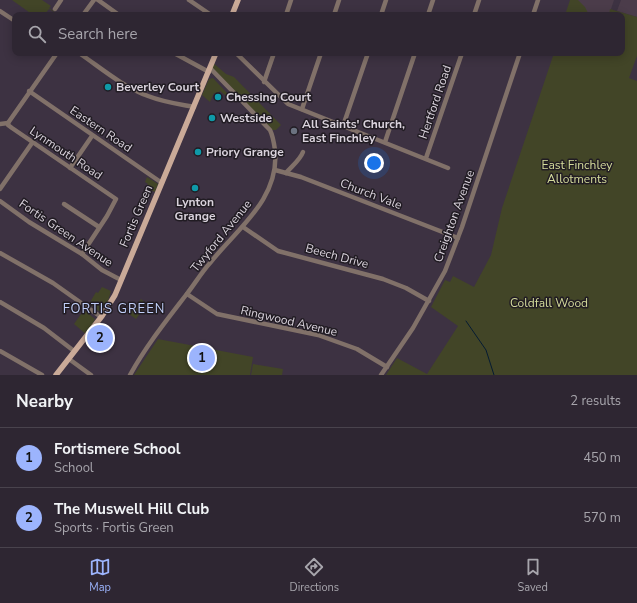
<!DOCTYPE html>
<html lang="en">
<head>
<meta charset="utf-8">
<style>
	body { margin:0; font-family:"Nunito Sans",sans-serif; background:#3a323e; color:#f1f3f6 }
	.you { position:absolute; left:374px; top:163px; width:14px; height:14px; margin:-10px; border:3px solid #fff; border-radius:50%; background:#1a73e8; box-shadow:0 0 0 6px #1a73e833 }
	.badge { display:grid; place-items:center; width:26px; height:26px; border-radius:50%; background:#9cb4fd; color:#111; font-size:13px; font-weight:700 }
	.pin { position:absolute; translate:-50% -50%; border:2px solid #fff; box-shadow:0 1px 4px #0006 }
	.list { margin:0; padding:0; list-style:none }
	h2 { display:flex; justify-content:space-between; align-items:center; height:52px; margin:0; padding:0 16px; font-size:17px }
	h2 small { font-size:13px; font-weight:400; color:#a7a5ac }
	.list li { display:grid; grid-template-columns:26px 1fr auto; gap:12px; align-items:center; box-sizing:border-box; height:60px; padding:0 16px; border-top:1px solid #49434d }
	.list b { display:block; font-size:15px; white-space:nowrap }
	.list p { margin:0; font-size:13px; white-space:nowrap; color:#a7a5ac }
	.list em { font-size:13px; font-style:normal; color:#a7a5ac }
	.icon { flex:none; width:22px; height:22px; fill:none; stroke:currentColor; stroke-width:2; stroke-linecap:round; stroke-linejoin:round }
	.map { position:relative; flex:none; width:637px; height:375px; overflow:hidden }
	.search { position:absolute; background:#2e2632; box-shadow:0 2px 10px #0003; left:12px; right:12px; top:12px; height:44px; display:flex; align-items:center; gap:10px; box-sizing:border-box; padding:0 14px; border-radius:8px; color:#a7a5ac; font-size:15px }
	.sheet { height:172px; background:#2e2632 }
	nav { display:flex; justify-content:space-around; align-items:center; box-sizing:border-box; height:56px; border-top:1px solid #49434d; background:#2e2632; font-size:11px; color:#a7a5ac }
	nav a { display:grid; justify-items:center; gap:2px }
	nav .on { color:#9cb4fd }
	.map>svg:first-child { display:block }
	.education { fill:#4b3c4a }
	.green { fill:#424527 }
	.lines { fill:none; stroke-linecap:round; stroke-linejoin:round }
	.stream { stroke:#051b32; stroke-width:1 }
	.minor { stroke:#817169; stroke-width:4.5 }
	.major { stroke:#caaa98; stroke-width:5.5 }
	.culture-dot { fill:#0f9aa8; stroke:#211c23; stroke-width:1.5 }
	.worship-dot { fill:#6b7280; stroke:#211c23; stroke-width:1.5 }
	.labels { text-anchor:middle; stroke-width:3; stroke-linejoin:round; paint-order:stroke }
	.poi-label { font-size:12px; font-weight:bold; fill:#d9d2dc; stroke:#211c23; text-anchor:start }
	.street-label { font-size:12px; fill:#d9d2dc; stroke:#211c23 }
	.park-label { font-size:12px; fill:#d4db9b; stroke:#211c23 }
	.neighbourhood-label { font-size:13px; letter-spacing:1px; fill:#c1cff9; stroke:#211c23 }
</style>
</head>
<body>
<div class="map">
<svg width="637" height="375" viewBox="0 0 637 375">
	<rect width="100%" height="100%" fill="#3d3242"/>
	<!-- education -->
	<g class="education">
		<polygon points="570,0 614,0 609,15 573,15"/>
		<polygon points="621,0 637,0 637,17 617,11"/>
	</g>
	<!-- green -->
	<g class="green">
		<polygon points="12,0 42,0 51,6 49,8 59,15 49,9 44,15 33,15"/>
		<polygon points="570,0 578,0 585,7 589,15 565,15"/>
		<polygon points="610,9 637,17 637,56 629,78 637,81 637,375 386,375 397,358 427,374 458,326 431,307 445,280 450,282 453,276 474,287 491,255 502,208 554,53 622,53 622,15 609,15"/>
		<polygon points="212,62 226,74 234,77 281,125 276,130 270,130 210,68"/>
		<polygon points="213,78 228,94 226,96 220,91 217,94 214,93 210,102 202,95 209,79"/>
		<polygon points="147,177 158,184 155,192 145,188 148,184 145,182"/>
		<polygon points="102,287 111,291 108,301 100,312 89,304 96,292 98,293"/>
		<polygon points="141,299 147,304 136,319 129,314"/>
		<polygon points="84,310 95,319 87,335 74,324"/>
		<polygon points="158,339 253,357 250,375 134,375"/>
		<polygon points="253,364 283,369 282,375 251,375"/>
	</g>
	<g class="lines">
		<!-- stream -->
		<polyline class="stream" points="466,321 486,350 494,375"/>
		<!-- minor -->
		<g class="minor">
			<polyline points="98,0 119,15"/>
			<polyline points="189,0 211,15"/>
			<polyline points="55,9 61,0"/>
			<polyline points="0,11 15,21"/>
			<polyline points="83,15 94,0"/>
			<polyline points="286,15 291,0"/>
			<polyline points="334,15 339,0"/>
			<polyline points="381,15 386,0"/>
			<polyline points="428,15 433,0"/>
			<polyline points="474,15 479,0"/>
			<polyline points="533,15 538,0"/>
			<path d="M79 53C101 68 123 87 148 96 163 102 178 104 194 107"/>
			<polyline points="174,53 209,72"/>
			<polyline points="236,53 288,104 448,168"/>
			<polyline points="264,82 274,53"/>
			<polyline points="29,91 162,183"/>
			<polyline points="302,109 321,53"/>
			<polyline points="8,123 8,125 12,128 116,199 107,216 82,254"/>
			<polyline points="8,123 57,53"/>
			<polyline points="0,124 8,123"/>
			<polyline points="343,126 368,53"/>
			<polyline points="385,142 415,53"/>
			<polyline points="426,158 462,53"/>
			<polyline points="70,168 92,136"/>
			<polyline points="275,170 301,177 458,238"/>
			<path d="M286 173C292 166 300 160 303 152"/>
			<polyline points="0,189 32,143"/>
			<polyline points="0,201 29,222 82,254 102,270 121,280"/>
			<polyline points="64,204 99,227"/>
			<polyline points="243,227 278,251 383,279 406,288 429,301"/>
			<polyline points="0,253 53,283 101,317"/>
			<polyline points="187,294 217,314 318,335 357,349 387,367"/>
			<polyline points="0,302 44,328 74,351"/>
			<polyline points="0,351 42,375"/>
			<polyline points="69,359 91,375"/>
			<path d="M130 375C146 346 166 321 186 295 194 285 201 273 210 263 237 229 280 199 275 150 274 143 273 136 270 130L210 68"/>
			<polyline points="381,375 413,328 445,271 462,227 520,53"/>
		</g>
		<!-- major -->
		<g class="major">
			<polyline points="232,15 238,0"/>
			<polyline points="56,375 102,316 115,295 216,53"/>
		</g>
	</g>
	<!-- markers -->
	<g class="culture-dot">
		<circle cx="108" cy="87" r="4"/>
		<circle cx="218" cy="97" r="4"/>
		<circle cx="212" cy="118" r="4"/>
		<circle cx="198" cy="152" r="4"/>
		<circle cx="195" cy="188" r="4"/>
	</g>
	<circle class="worship-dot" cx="294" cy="131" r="4"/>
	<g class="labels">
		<!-- poi labels -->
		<g class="poi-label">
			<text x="116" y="91">Beverley Court</text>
			<text x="226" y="101">Chessing Court</text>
			<text x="220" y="122">Westside</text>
			<text x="302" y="128">All Saints' Church,<tspan x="302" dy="14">East Finchley</tspan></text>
			<text x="206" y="156">Priory Grange</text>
			<text x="195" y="206" text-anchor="middle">Lynton<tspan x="195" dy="14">Grange</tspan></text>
		</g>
		<!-- street labels -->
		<g class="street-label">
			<text transform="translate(435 102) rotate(-71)" y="4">Hertford Road</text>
			<text transform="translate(101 129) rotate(34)" y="4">Eastern Road</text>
			<text transform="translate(66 153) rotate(34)" y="4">Lynmouth Road</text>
			<text transform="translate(371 194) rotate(21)" y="4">Church Vale</text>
			<text transform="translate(136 216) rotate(-67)" y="4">Fortis Green</text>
			<text transform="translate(454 216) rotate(-70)" y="4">Creighton Avenue</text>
			<text transform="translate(66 233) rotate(34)" y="4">Fortis Green Avenue</text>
			<text transform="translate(221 236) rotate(-51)" y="4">Twyford Avenue</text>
			<text transform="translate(337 256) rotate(15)" y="4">Beech Drive</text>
			<text transform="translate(289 321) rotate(13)" y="4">Ringwood Avenue</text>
		</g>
		<!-- park labels -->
		<g class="park-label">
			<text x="577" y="169">East Finchley<tspan x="577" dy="14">Allotments</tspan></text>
			<text x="549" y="307">Coldfall Wood</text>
		</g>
		<!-- neighbourhood labels -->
		<g class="neighbourhood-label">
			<text x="114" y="313">FORTIS GREEN</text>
		</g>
	</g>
</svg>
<div class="you"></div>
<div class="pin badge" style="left:202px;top:358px">1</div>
<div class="pin badge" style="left:100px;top:338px">2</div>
<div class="search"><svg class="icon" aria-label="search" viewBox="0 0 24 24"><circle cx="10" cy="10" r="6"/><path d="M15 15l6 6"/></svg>Search here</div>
</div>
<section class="sheet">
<h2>Nearby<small>2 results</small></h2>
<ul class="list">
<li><span class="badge">1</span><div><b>Fortismere School</b><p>School</p></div><em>450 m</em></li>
<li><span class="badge">2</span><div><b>The Muswell Hill Club</b><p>Sports · Fortis Green</p></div><em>570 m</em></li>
</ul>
</section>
<nav>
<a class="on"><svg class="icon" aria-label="map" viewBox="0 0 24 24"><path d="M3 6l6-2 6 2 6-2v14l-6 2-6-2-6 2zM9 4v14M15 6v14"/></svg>Map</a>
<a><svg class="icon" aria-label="directions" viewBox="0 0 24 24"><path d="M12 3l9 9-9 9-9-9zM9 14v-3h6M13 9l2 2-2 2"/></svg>Directions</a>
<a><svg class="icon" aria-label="saved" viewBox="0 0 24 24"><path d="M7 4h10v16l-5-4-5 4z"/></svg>Saved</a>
</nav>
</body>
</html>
